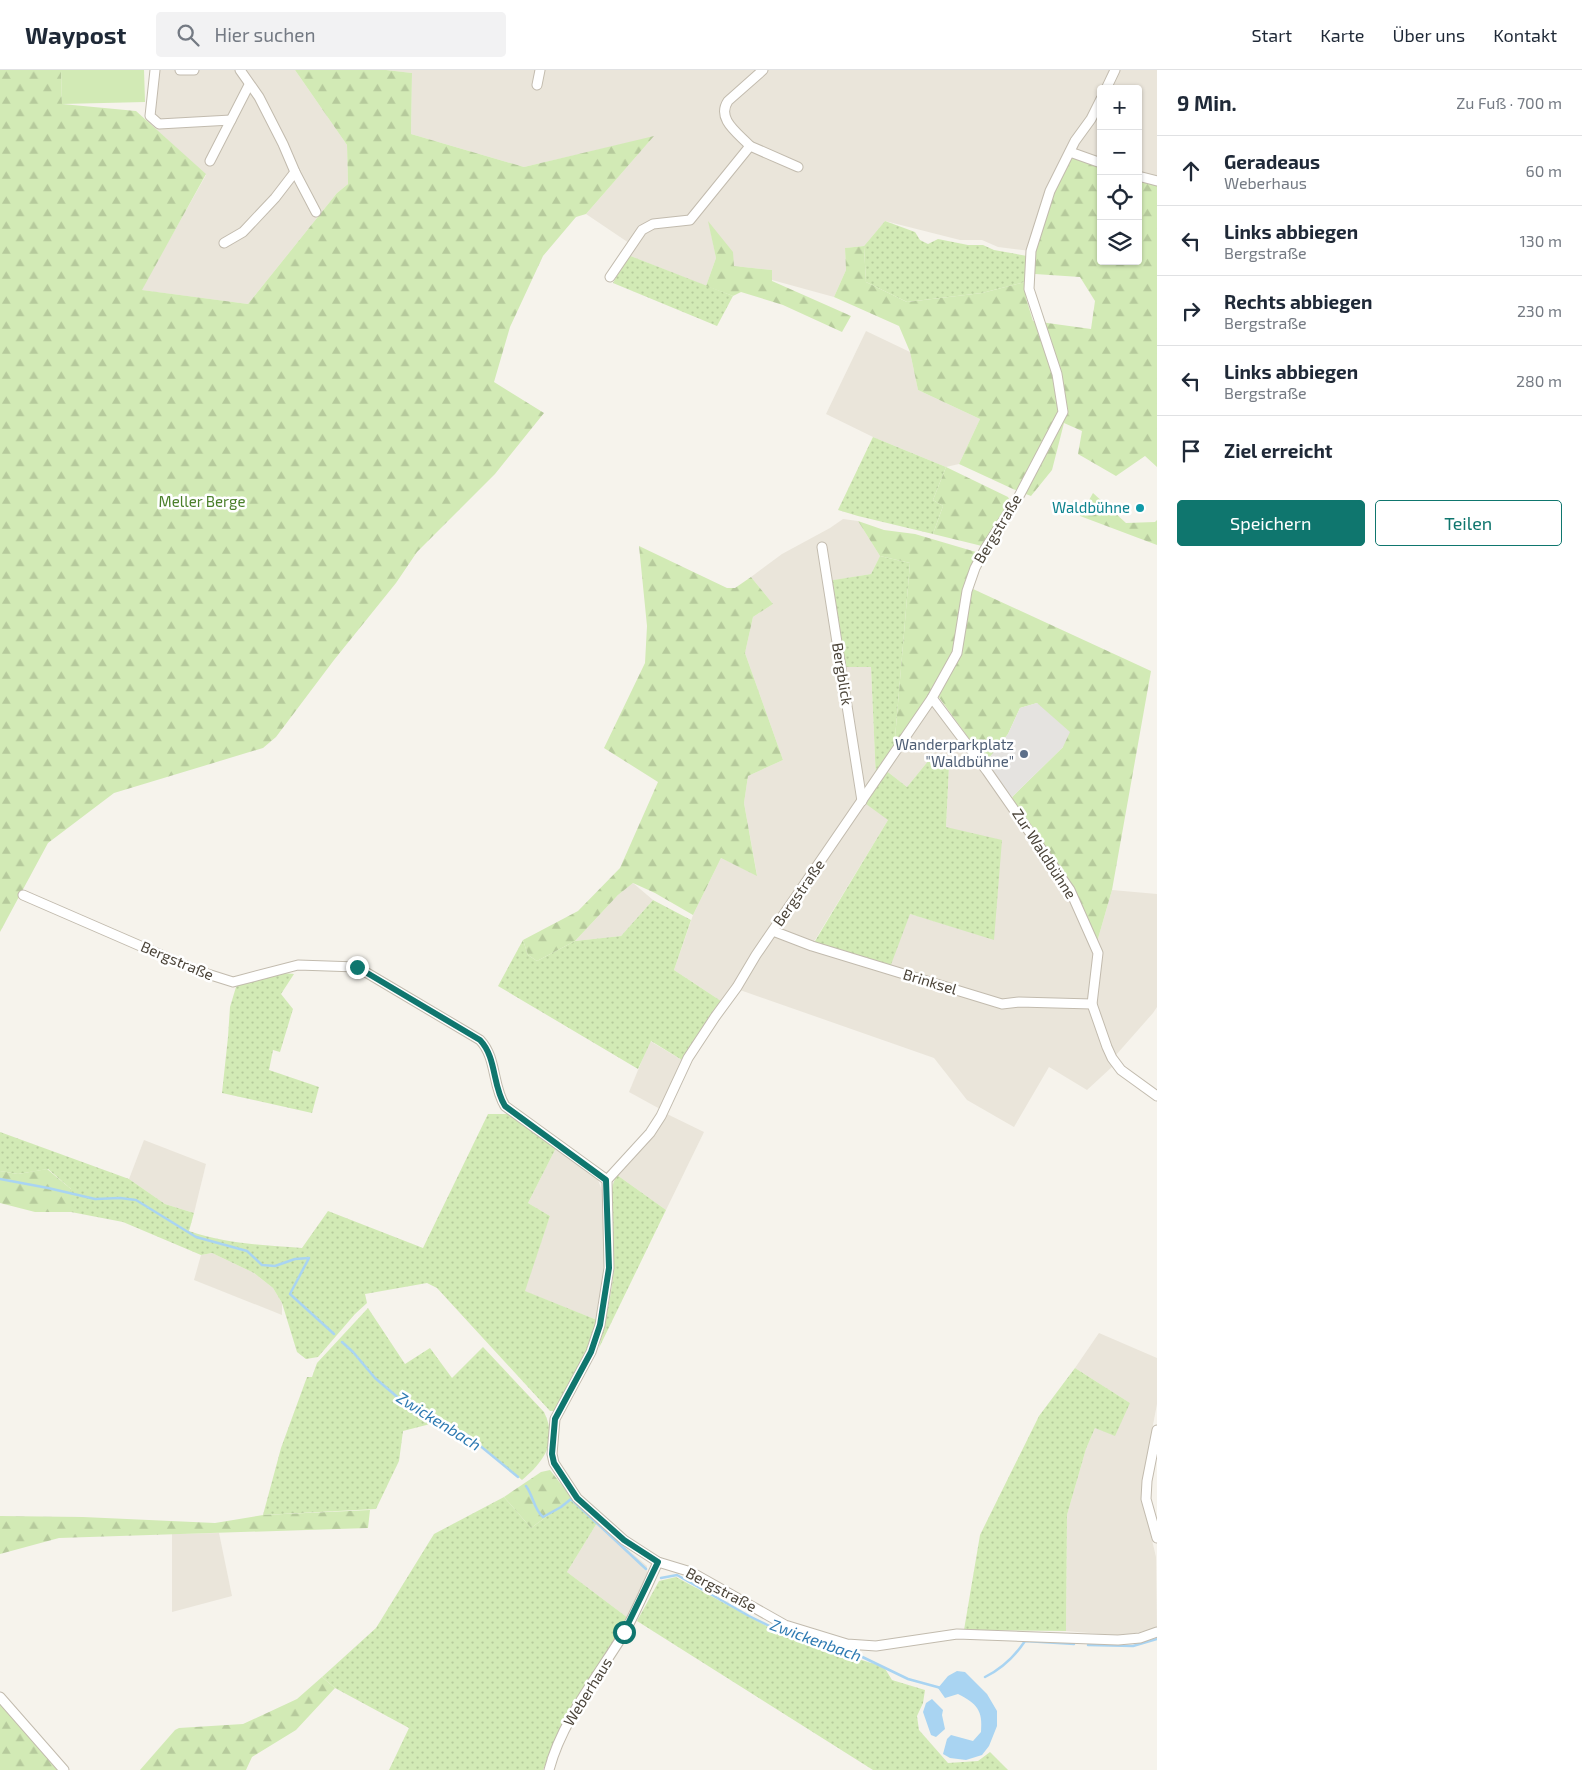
<!DOCTYPE html>
<html lang="de">
<head>
<meta charset="utf-8">
<style>
	body { margin:0; font-family:"Exo 2",sans-serif; background:#f2f2f3; color:#1f2937 }
	.controls { position:absolute; right:15px; top:15px; display:grid; overflow:hidden; border-radius:5px; box-shadow:0 1px 4px #0004 }
	.controls button { width:45px; height:45px; display:grid; place-items:center; padding:0; border:0; border-bottom:1px solid #e0e1e3; background:#fff; color:#1f2937; font:25px sans-serif }
	.stop { position:absolute; width:15px; height:15px; margin:-11px; border:4px solid #0f766e; border-radius:50%; background:#fff }
	.stop.end { background:#0f766e; border-color:#fff; box-shadow:0 1px 5px #0008 }
	.list { margin:0; padding:0; list-style:none }
	h2 { display:flex; justify-content:space-between; align-items:center; height:65px; margin:0; padding:0 20px; font-size:21px }
	h2 small { font-size:16px; font-weight:400; color:#747a83 }
	.list li { display:grid; grid-template-columns:32px 1fr auto; gap:15px; align-items:center; box-sizing:border-box; height:70px; padding:0 20px; border-top:1px solid #e0e1e3 }
	.list b { display:block; font-size:19px; white-space:nowrap }
	.list p { margin:0; font-size:16px; white-space:nowrap; color:#747a83 }
	.list em { font-size:16px; font-style:normal; color:#747a83 }
	.actions { display:flex; gap:10px; padding:15px 20px }
	.actions a { flex:1; padding:11px 0; border:1px solid #0f766e; border-radius:5px; text-align:center; font-size:18px; color:#0f766e }
	.actions .main { background:#0f766e; color:#fff }
	.icon { flex:none; width:28px; height:28px; fill:none; stroke:currentColor; stroke-width:2; stroke-linecap:round; stroke-linejoin:round }
	.map { position:relative; flex:none; width:1157px; height:1700px; overflow:hidden }
	header { display:flex; align-items:center; gap:30px; box-sizing:border-box; height:70px; padding:0 25px; background:#fff; border-bottom:1px solid #e0e1e3 }
	header strong { font-size:24px }
	nav { display:flex; gap:28px; margin-inline-start:auto; font-size:18px }
	.search { width:350px; height:45px; background:#f2f2f3; display:flex; align-items:center; gap:12px; box-sizing:border-box; padding:0 18px; border-radius:5px; color:#747a83; font-size:19px }
	main { display:flex }
	aside { flex:1; background:#fff }
	.map>svg:first-child { display:block }
	.residential { fill:#eae5da }
	.grass { fill:url(#grass-dots) }
	.forest { fill:url(#forest-firs) }
	.garden { fill:#d2eab5 }
	.parking { fill:#e5e3e0 }
	.water { fill:#a9d4f2 }
	.lines { fill:none; stroke-linecap:round; stroke-linejoin:round }
	.stream { stroke:#a9d4f2; stroke-width:2.5 }
	.minor-casing { stroke:#c2bbae; stroke-width:11 }
	.minor { stroke:#fff; stroke-width:9 }
	.route { stroke:#0f766e; stroke-width:6 }
	.culture-dot { fill:#0f9aa8; stroke:#fff; stroke-width:2 }
	.service-dot { fill:#5c6f8a; stroke:#fff; stroke-width:2 }
	.labels { text-anchor:middle; stroke-width:5; stroke-linejoin:round; paint-order:stroke }
	.park-label { font-size:15px; fill:#4a7f2a; stroke:#fff }
	.culture-label { font-size:15px; fill:#0d838f; stroke:#fff; text-anchor:end }
	.street-label { font-size:15px; fill:#4b4439; stroke:#fff }
	.service-label { font-size:15px; fill:#4e5e75; stroke:#fff; text-anchor:end }
	.water-label { font-size:16px; font-style:italic; fill:#2e7ab2; stroke:#fff }
</style>
</head>
<body>
<header>
<strong>Waypost</strong>
<div class="search"><svg class="icon" aria-label="search" viewBox="0 0 24 24"><circle cx="10" cy="10" r="6"/><path d="M15 15l6 6"/></svg>Hier suchen</div>
<nav><a>Start</a><a>Karte</a><a>Über uns</a><a>Kontakt</a></nav>
</header>
<main>
<div class="map">
<svg width="1157" height="1700" viewBox="0 0 1157 1700">
	<defs>
		<pattern id="grass-dots" width="8" height="8" patternUnits="userSpaceOnUse" patternTransform="scale(1.25)"><rect width="8" height="8" fill="#d2eab5"/><path d="M2 2h.1M6 6h.1" fill="none" stroke="#b6ca9c" stroke-width="1.8" stroke-linecap="round"/></pattern>
		<pattern id="forest-firs" width="22" height="20" patternUnits="userSpaceOnUse" patternTransform="scale(1.25)"><rect width="22" height="20" fill="#d2eab5"/><path d="M5 1l3.5 6h-7zM16 11l3.5 6h-7z" fill="#b6ca9c"/></pattern>
	</defs>
	<rect width="100%" height="100%" fill="#f6f3ec"/>
	<!-- residential -->
	<g class="residential">
		<polygon points="151,0 295,0 347,75 348,114 337,123 248,234 141,220 206,105 147,51"/>
		<polygon points="386,0 1157,0 1157,111 1138,106 1138,19 1101,19 1101,93 1031,181 998,177 982,170 960,170 885,151 864,176 845,178 846,200 834,227 772,210 772,200 734,196 709,153 716,188 706,216 628,185 629,173 586,144 653,67 524,97 411,64 412,3"/>
		<polygon points="866,261 910,282 918,320 980,349 959,394 946,397 873,367 826,344"/>
		<polygon points="843,449 858,451 880,486 871,504 828,511 871,597 876,710 888,750 812,875 910,844 994,869 946,757 949,696 933,685 907,717 884,699 926,629 937,636 1034,759 1072,819 1097,872 1112,820 1157,824 1157,937 1153,943 1116,985 1113,996 1087,1020 1049,997 1014,1057 967,1030 934,988 740,920 721,931 674,900 693,845 721,788 757,805 744,733 748,706 783,690 745,583 753,547 773,534 751,507 782,484 830,458"/>
		<polygon points="633,813 653,830 621,866 575,871 618,825"/>
		<polygon points="650,971 682,990 660,1039 629,1022"/>
		<polygon points="667,1044 704,1062 666,1140 617,1105 642,1079 659,1058"/>
		<polygon points="144,1070 206,1094 194,1143 165,1134 129,1109"/>
		<polygon points="556,1078 598,1110 603,1123 605,1173 603,1207 597,1250 524,1221 550,1146 528,1133"/>
		<polygon points="212,1183 254,1203 273,1218 282,1233 282,1245 194,1210 201,1185"/>
		<polygon points="1099,1263 1157,1288 1157,1334 1147,1386 1143,1411 1143,1432 1156,1487 1157,1558 1123,1566 1066,1561 1067,1445 1086,1379 1095,1358 1130,1333 1075,1298"/>
		<polygon points="597,1453 647,1496 647,1504 628,1548 567,1502"/>
		<polygon points="219,1463 232,1526 172,1542 172,1464"/>
	</g>
	<!-- grass -->
	<g class="grass">
		<polygon points="885,151 915,162 920,170 928,174 938,169 968,175 983,175 994,180 1027,186 1025,212 982,223 907,232 866,212 864,176"/>
		<polygon points="628,185 733,226 717,256 613,213"/>
		<polygon points="873,367 946,397 933,430 943,436 933,464 858,446 838,440"/>
		<polygon points="880,486 910,493 894,680 884,699 907,717 933,685 949,696 946,757 1002,770 994,870 910,844 889,900 812,876 888,750 862,731 876,710 871,597 843,597 827,511 871,504"/>
		<polygon points="653,830 691,850 674,900 721,931 682,990 651,971 638,999 498,916 523,870 528,885 537,891 575,871 621,866"/>
		<polygon points="283,903 294,904 281,924 293,939 280,982 273,980 269,1000 319,1017 312,1043 222,1023 228,967 230,937 236,917 241,912 252,909"/>
		<path d="M488 1044H510L556 1078 528 1133 550 1146 525 1221 597 1250 587 1281 556 1341H550L437 1218 427 1213 365 1224 367 1233 355 1244 318 1287 306 1289 297 1282 282 1233 273 1218 254 1203 212 1183 201 1185 123 1152 71 1142V1119L48 1099 18 1104 0 1101V1062L129 1109 165 1134 194 1143 189 1161C226 1174 263 1175 302 1178L328 1141 423 1178Z"/>
		<path d="M617 1105 666 1140 599 1278C605 1251 613 1222 614 1193 614 1167 604 1127 617 1105Z"/>
		<path d="M368 1238 405 1294 430 1278 452 1308 483 1277 544 1342C558 1371 545 1391 522 1410L469 1365 438 1352 403 1361 399 1391 376 1439 263 1445 281 1378 307 1307H312L317 1293Z"/>
		<polygon points="1075,1298 1130,1333 1115,1366 1095,1358 1086,1379 1067,1445 1066,1561 964,1560 980,1465 1039,1346"/>
		<polygon points="504,1427 531,1458 572,1428 597,1453 567,1502 628,1548 558,1664 543,1700 389,1700 409,1658 335,1618 322,1607 376,1558 434,1464"/>
		<polygon points="676,1507 785,1566 884,1597 892,1610 925,1620 923,1633 917,1646 919,1660 948,1693 978,1691 990,1682 1008,1700 873,1700 637,1551 659,1511"/>
	</g>
	<!-- forest -->
	<g class="forest">
		<polygon points="0,0 61,0 62,34 136,41 206,104 142,220 248,234 337,123 348,114 347,75 295,0 386,0 412,3 411,64 524,97 654,66 586,144 576,147 543,186 510,257 494,312 544,343 495,404 417,482 396,513 334,590 276,667 263,678 114,723 48,773 0,862"/>
		<polygon points="1070,82 1101,93 1101,191 1138,191 1138,106 1157,111 1157,397 1145,386 1116,406 1078,384 1082,361 1064,353 1052,400 1031,426 1013,419 959,394 980,349 918,320 910,282 899,256 834,227 846,200 845,178 864,176 866,212 907,232 982,223 1025,212 1026,228 1033,251 1091,259 1095,231 1080,207 1035,204 1034,181 1044,146"/>
		<polygon points="708,151 733,182 734,196 772,200 772,211 851,246 842,262 783,235 741,222 733,226 706,216 716,188"/>
		<polygon points="946,397 1008,427 1011,433 982,476 933,464 943,436 933,430"/>
		<polygon points="1093,423 1126,453 1155,452 1157,450 1157,475 1080,446"/>
		<polygon points="858,451 884,460 915,464 976,482 966,517 973,519 1151,601 1112,820 1097,872 1072,819 1034,759 1015,734 1012,727 1063,677 1037,633 1020,638 1008,664 986,692 938,626 931,621 894,680 910,493 880,486"/>
		<polygon points="639,476 727,518 735,518 751,507 773,534 753,547 745,583 783,690 748,706 744,733 757,806 721,788 693,845 655,823 633,813 618,825 575,871 537,891 528,885 523,870 578,841 620,798 658,712 604,678 645,593 647,556"/>
		<polygon points="47,1099 71,1119 71,1142 35,1142 0,1133 0,1101 18,1104"/>
		<polygon points="550,1400 572,1428 531,1458 504,1427 541,1402"/>
		<polygon points="370,1440 368,1458 59,1468 0,1484 0,1446 83,1447 215,1453 263,1445"/>
		<polygon points="322,1607 335,1618 296,1660 252,1687 246,1700 140,1700 175,1660 179,1658 243,1654 297,1629"/>
		<polygon points="0,1632 58,1700 0,1700"/>
	</g>
	<!-- garden -->
	<polygon class="garden" points="61,0 144,0 145,32 62,34"/>
	<!-- parking -->
	<polygon class="parking" points="1037,633 1070,662 1063,677 1012,727 986,692 1008,664 1020,638"/>
	<!-- water -->
	<g class="water">
		<path d="M957 1601 965 1602 987 1624 997 1641V1656L989 1676 982 1685 966 1690 950 1688 943 1684 947 1669 951 1665 973 1671 981 1662C983 1640 977 1634 958 1624L945 1628 938 1618 948 1606Z"/>
		<polygon points="932,1629 943,1640 942,1645 945,1659 936,1667 931,1665 923,1642 926,1633"/>
	</g>
	<g class="lines">
		<!-- stream -->
		<g class="stream">
			<polyline points="0,1109 48,1118 95,1129 120,1128 136,1130 196,1167 247,1181 262,1195 275,1196 295,1189 309,1188 290,1224 334,1264"/>
			<polyline points="342,1272 353,1282 375,1308 402,1331 439,1352 467,1365 518,1407"/>
			<path d="M526 1416C533 1425 534 1440 543 1447L561 1437 571 1429 646 1499"/>
			<polyline points="661,1508 677,1505 749,1546 782,1562 850,1581 908,1609 941,1618"/>
			<polyline points="1088,1575 1133,1576 1157,1569"/>
			<path d="M985 1607C1001 1599 1015 1586 1025 1571L1074 1574"/>
		</g>
		<defs>
			<g id="minor">
				<polyline points="155,0 150,46 159,54 231,50"/>
				<polyline points="180,0 194,0"/>
				<polyline points="240,0 259,27 283,74 295,102 316,142"/>
				<polyline points="537,15 540,0"/>
				<polyline points="1106,19 1115,0"/>
				<polyline points="1101,29 1091,49 1075,71 1050,121 1031,181 1029,219 1057,304 1063,342 1018,428 985,479 975,498 967,521 957,583 932,628 756,885 737,917 715,947 688,988 661,1046 650,1063 607,1110 609,1198 600,1255 591,1282 555,1349 552,1384 554,1393 577,1428 624,1470 658,1492 691,1502 785,1555 847,1574 876,1576 957,1564 1118,1570 1140,1568 1157,1562"/>
				<polyline points="750,76 798,97"/>
				<polyline points="1070,82 1101,93"/>
				<polyline points="210,91 249,15"/>
				<polyline points="1138,106 1157,111"/>
				<polyline points="224,173 243,162 275,128 295,102"/>
				<path d="M610 207 642 160 653 154 690 150 750 76C738 63 716 49 728 31L763 0"/>
				<polyline points="822,477 862,731"/>
				<polyline points="932,628 987,701 1070,820 1098,883 1092,934 1107,977 1112,988 1121,1000 1157,1026"/>
				<path d="M23 825 198 901 233 912 298 895 357 897 480 970C497 988 492 1015 505 1036L607 1110"/>
				<polyline points="773,861 812,876 1002,934 1019,932 1092,934"/>
				<polyline points="1157,1360 1147,1411 1146,1429 1157,1468"/>
				<polyline points="0,1627 64,1700"/>
				<path d="M549 1700C561 1653 597 1607 623 1565 636 1542 647 1516 658 1492"/>
			</g>
		</defs>
		<!-- minor casing -->
		<use href="#minor" class="minor-casing"/>
		<!-- minor -->
		<use href="#minor" class="minor"/>
	</g>
	<g class="lines">
		<!-- route -->
		<path class="route" d="M357 897 480 970C497 988 492 1015 505 1036L606 1110 609 1198 600 1255 591 1282 555 1349 552 1384 554 1393 577 1428 624 1470 658 1492 624 1562"/>
	</g>
	<!-- markers -->
	<circle class="culture-dot" cx="1140" cy="438" r="5"/>
	<circle class="service-dot" cx="1024" cy="684" r="5"/>
	<g class="labels">
		<!-- park labels -->
		<g class="park-label">
			<text x="202" y="437">Meller Berge</text>
		</g>
		<!-- culture labels -->
		<g class="culture-label">
			<text x="1130" y="443">Waldbühne</text>
		</g>
		<!-- street labels -->
		<g class="street-label">
			<text transform="translate(998 459) rotate(-59)" y="5">Bergstraße</text>
			<text transform="translate(842 604) rotate(81)" y="5">Bergblick</text>
			<text transform="translate(1044 784) rotate(57)" y="5">Zur Waldbühne</text>
			<text transform="translate(799 823) rotate(-55)" y="5">Bergstraße</text>
			<text transform="translate(177 891) rotate(23)" y="5">Bergstraße</text>
			<text transform="translate(930 912) rotate(17)" y="5">Brinksel</text>
			<text transform="translate(721 1520) rotate(28)" y="5">Bergstraße</text>
			<text transform="translate(588 1622) rotate(-58)" y="5">Weberhaus</text>
		</g>
		<!-- service labels -->
		<g class="service-label">
			<text x="1014" y="680">Wanderparkplatz<tspan x="1014" dy="17">"Waldbühne"</tspan></text>
		</g>
		<!-- water labels -->
		<g class="water-label">
			<text transform="translate(439 1351) rotate(32)" y="6">Zwickenbach</text>
			<text transform="translate(816 1570) rotate(20)" y="6">Zwickenbach</text>
		</g>
	</g>
</svg>
<div class="controls">
<button>+</button>
<button>−</button>
<button><svg class="icon" aria-label="locate" viewBox="0 0 24 24"><circle cx="12" cy="12" r="6"/><path d="M12 2v4M12 18v4M2 12h4M18 12h4"/></svg></button>
<button><svg class="icon" aria-label="layers" viewBox="0 0 24 24"><path d="M12 4l9 5-9 5-9-5zM3 14l9 5 9-5"/></svg></button>
</div>
<div class="stop" style="left:624px;top:1562px"></div>
<div class="stop end" style="left:357px;top:897px"></div>
</div>
<aside>
<h2>9 Min.<small>Zu Fuß · 700 m</small></h2>
<ul class="list">
<li><svg class="icon" aria-label="ahead" viewBox="0 0 24 24"><path d="M12 20V5M6 11l6-6 6 6"/></svg><div><b>Geradeaus</b><p>Weberhaus</p></div><em>60 m</em></li>
<li><svg class="icon" aria-label="left" viewBox="0 0 24 24"><path d="M17 20v-9H6M10 6l-5 5 5 5"/></svg><div><b>Links abbiegen</b><p>Bergstraße</p></div><em>130 m</em></li>
<li><svg class="icon" aria-label="right" viewBox="0 0 24 24"><path d="M7 20v-9h11M14 6l5 5-5 5"/></svg><div><b>Rechts abbiegen</b><p>Bergstraße</p></div><em>230 m</em></li>
<li><svg class="icon" aria-label="left" viewBox="0 0 24 24"><path d="M17 20v-9H6M10 6l-5 5 5 5"/></svg><div><b>Links abbiegen</b><p>Bergstraße</p></div><em>280 m</em></li>
<li><svg class="icon" aria-label="arrive" viewBox="0 0 24 24"><path d="M6 21V4h12l-3 4 3 4H6"/></svg><div><b>Ziel erreicht</b></div></li>
</ul>
<div class="actions"><a class="main">Speichern</a><a>Teilen</a></div>
</aside>
</main>
</body>
</html>
